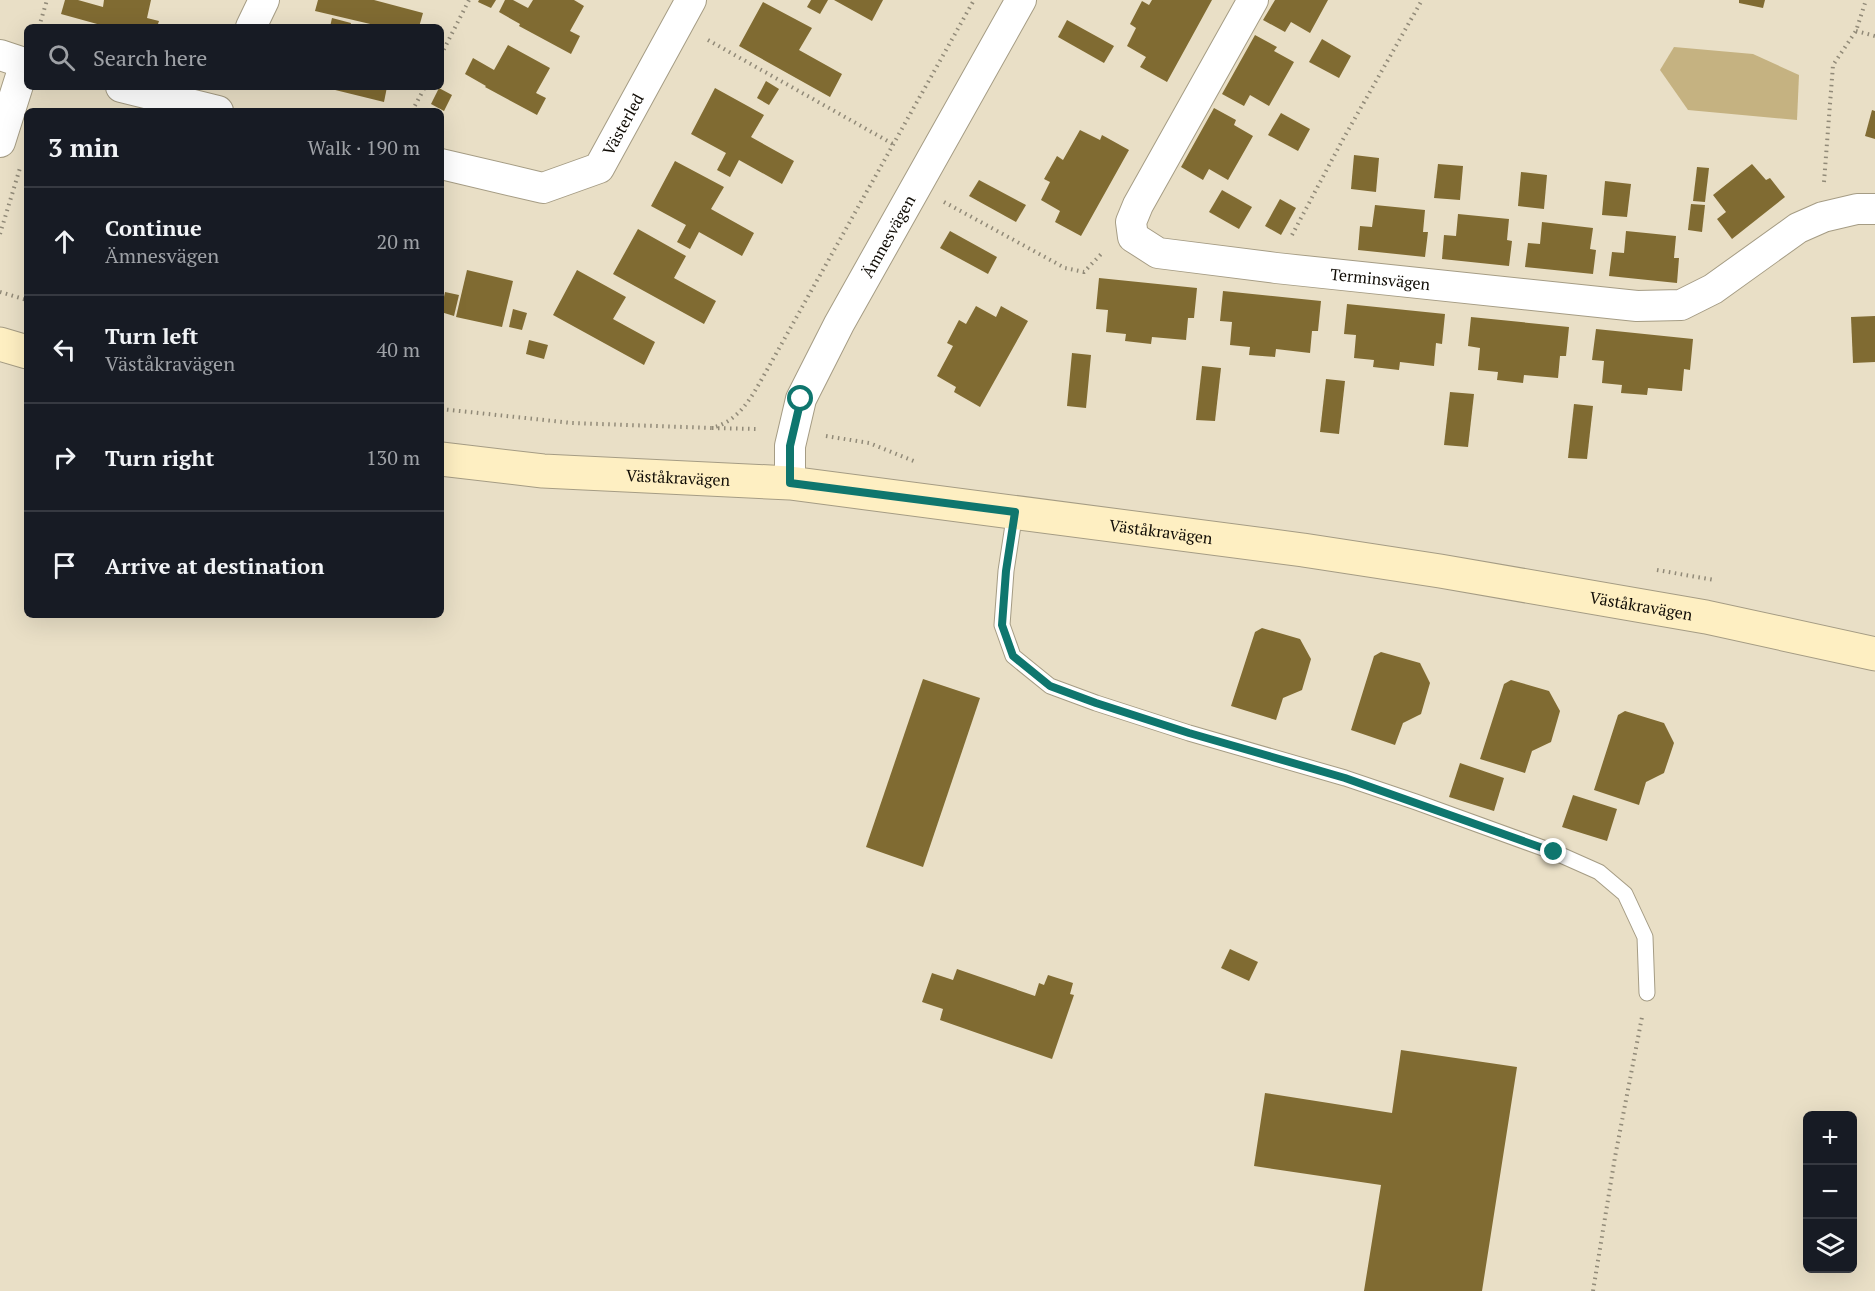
<!DOCTYPE html>
<html lang="en">
<head>
<meta charset="utf-8">
<style>
	body { margin:0; font-family:"PT Serif",serif; background:#242831; color:#f1f3f6 }
	.controls { position:absolute; right:18px; bottom:18px; display:grid; overflow:hidden; border-radius:9px; box-shadow:0 6px 24px #0002 }
	.controls button { width:54px; height:54px; display:grid; place-items:center; padding:0; border:0; border-bottom:2px solid #363941; background:#171b24; color:#f1f3f6; font:30px sans-serif }
	.stop { position:absolute; width:18px; height:18px; margin:-14px; border:4px solid #0f766e; border-radius:50%; background:#fff }
	.stop.end { background:#0f766e; border-color:#fff; box-shadow:0 2px 6px #0008 }
	.list { margin:0; padding:0; list-style:none }
	h2 { display:flex; justify-content:space-between; align-items:center; height:78px; margin:0; padding:0 24px; font-size:26px }
	h2 small { font-size:20px; font-weight:400; color:#9ea1a6 }
	.list li { display:grid; grid-template-columns:39px 1fr auto; gap:18px; align-items:center; box-sizing:border-box; height:108px; padding:0 24px; border-top:2px solid #363941 }
	.list b { display:block; font-size:22px; white-space:nowrap }
	.list p { margin:0; font-size:20px; white-space:nowrap; color:#9ea1a6 }
	.list em { font-size:20px; font-style:normal; color:#9ea1a6 }
	.icon { flex:none; width:33px; height:33px; fill:none; stroke:currentColor; stroke-width:2; stroke-linecap:round; stroke-linejoin:round }
	.map { position:relative; flex:none; width:1875px; height:1291px; overflow:hidden }
	.search { position:absolute; background:#171b24; box-shadow:0 6px 24px #0002; left:24px; top:24px; width:420px; height:66px; display:flex; align-items:center; gap:15px; box-sizing:border-box; padding:0 21px; border-radius:9px; color:#9ea1a6; font-size:22px }
	.panel { position:absolute; background:#171b24; box-shadow:0 6px 24px #0002; left:24px; top:108px; width:420px; height:510px; border-radius:9px }
	.map>svg:first-child { display:block }
	.green { fill:#c5b281 }
	.building { fill:#806b32 }
	.lines { fill:none; stroke-linecap:round; stroke-linejoin:round }
	.lane-casing { stroke:#a59c84; stroke-width:17 }
	.street-casing { stroke:#a59c84; stroke-width:32 }
	.secondary-casing { stroke:#a59c84; stroke-width:35 }
	.path { stroke:#918a78; stroke-width:4; stroke-dasharray:1.5 4.5; stroke-linecap:butt }
	.lane { stroke:#fff; stroke-width:15 }
	.street { stroke:#fff; stroke-width:30 }
	.secondary { stroke:#feefc2; stroke-width:33 }
	.route { stroke:#0f766e; stroke-width:8 }
	.labels { text-anchor:middle; stroke-width:4.5; stroke-linejoin:round; paint-order:stroke }
	.street-label { font-size:16px; fill:#100c05; stroke:#fff }
</style>
</head>
<body>
<div class="map">
<svg width="1875" height="1291" viewBox="0 0 1875 1291">
	<rect width="100%" height="100%" fill="#e9dfc6"/>
	<!-- green -->
	<polygon class="green" points="1674,47 1753,54 1799,75 1797,120 1688,110 1660,70"/>
	<!-- building -->
	<g class="building">
		<polygon points="65,0 78,0 103,7 104,0 151,0 147,18 159,21 157,27 108,27 61,14"/>
		<polygon points="318,0 374,0 423,13 419,27 383,27 315,11"/>
		<polygon points="479,0 496,0 491,8 478,2"/>
		<polygon points="505,0 513,0 528,8 533,0 574,0 584,6 570,31 580,36 571,54 519,26 520,24 499,12"/>
		<polygon points="811,0 828,0 820,14 807,7"/>
		<polygon points="834,0 883,0 872,21"/>
		<polygon points="1152,0 1212,0 1167,82 1140,67 1146,57 1127,46 1136,28 1130,24 1142,1 1149,5"/>
		<polygon points="1275,0 1328,0 1310,33 1291,22 1285,32 1263,20"/>
		<polygon points="1739,0 1765,0 1763,8 1739,3"/>
		<polygon points="763,2 812,28 799,50 842,74 830,97 739,46"/>
		<polygon points="332,18 351,23 350,27 330,27"/>
		<polygon points="1067,20 1114,46 1104,63 1058,37"/>
		<polygon points="1255,35 1277,47 1274,51 1294,62 1269,106 1250,95 1244,106 1222,94"/>
		<polygon points="1322,39 1351,56 1339,78 1309,62"/>
		<polygon points="508,45 550,68 536,93 546,98 537,115 485,87 486,86 465,74 473,58 494,70"/>
		<polygon points="766,81 779,89 769,105 757,98"/>
		<polygon points="323,87 387,87 384,102"/>
		<polygon points="439,88 452,95 444,111 431,104"/>
		<polygon points="715,88 764,115 751,137 794,161 782,184 739,160 730,177 717,170 726,153 691,134"/>
		<polygon points="1214,108 1236,120 1234,125 1253,136 1228,180 1209,169 1203,180 1181,167"/>
		<polygon points="1872,110 1875,111 1875,139 1865,136"/>
		<polygon points="1281,113 1310,129 1298,151 1268,135"/>
		<polygon points="1080,130 1100,140 1102,135 1129,150 1081,236 1055,222 1060,211 1041,200 1050,182 1044,179 1057,156 1063,160"/>
		<polygon points="1354,155 1379,158 1376,192 1351,189"/>
		<polygon points="675,161 724,187 711,209 754,233 742,256 699,232 690,249 677,242 686,225 651,206"/>
		<polygon points="1438,164 1463,166 1460,200 1434,198"/>
		<polygon points="1752,164 1766,180 1770,178 1785,197 1732,239 1717,219 1726,212 1713,195"/>
		<polygon points="1697,167 1709,168 1705,202 1693,201"/>
		<polygon points="1521,172 1547,175 1544,209 1518,206"/>
		<polygon points="979,180 1026,205 1016,222 969,196"/>
		<polygon points="1605,181 1631,184 1627,217 1602,215"/>
		<polygon points="1222,190 1252,207 1239,229 1209,212"/>
		<polygon points="1280,199 1296,208 1281,235 1265,226"/>
		<polygon points="1691,204 1705,205 1702,232 1688,230"/>
		<polygon points="1375,205 1425,210 1423,232 1428,232 1425,257 1358,250 1360,226 1372,227"/>
		<polygon points="1458,214 1509,219 1507,240 1512,241 1509,266 1442,259 1444,235 1456,236"/>
		<polygon points="1542,222 1593,228 1590,249 1596,250 1593,274 1525,267 1528,243 1540,244"/>
		<polygon points="638,229 686,256 674,278 716,301 704,324 613,274"/>
		<polygon points="950,231 997,257 988,274 940,248"/>
		<polygon points="1626,231 1676,236 1674,258 1679,258 1677,283 1609,276 1612,252 1624,253"/>
		<polygon points="467,270 513,281 502,327 456,317"/>
		<polygon points="577,270 626,297 613,319 655,342 644,365 553,315"/>
		<polygon points="1099,278 1197,288 1194,318 1188,318 1186,340 1152,337 1151,344 1125,341 1126,334 1106,332 1108,310 1096,309"/>
		<polygon points="1223,291 1321,301 1318,331 1312,331 1310,353 1276,349 1275,357 1249,355 1250,347 1230,345 1232,322 1220,321"/>
		<polygon points="445,292 459,295 454,316 441,312"/>
		<polygon points="1347,304 1445,314 1442,344 1436,343 1434,366 1400,362 1399,370 1373,367 1374,360 1354,358 1356,335 1344,334"/>
		<polygon points="976,306 996,317 1001,306 1028,321 980,407 954,392 956,387 937,376 953,346 947,343 959,320 966,324"/>
		<polygon points="513,309 527,313 522,330 509,327"/>
		<polygon points="1875,316 1875,362 1853,363 1851,317"/>
		<polygon points="1471,317 1569,327 1566,356 1560,356 1558,378 1524,375 1523,383 1497,380 1498,372 1478,370 1480,348 1468,346"/>
		<polygon points="1596,329 1693,339 1690,370 1684,369 1682,391 1648,388 1647,395 1621,393 1622,385 1602,383 1604,361 1592,360"/>
		<polygon points="529,340 548,345 544,359 526,354"/>
		<polygon points="1072,353 1091,355 1086,408 1067,406"/>
		<polygon points="1202,366 1221,368 1215,421 1196,420"/>
		<polygon points="1326,379 1345,381 1339,434 1320,432"/>
		<polygon points="1450,392 1474,394 1468,447 1444,445"/>
		<polygon points="1574,404 1593,406 1587,459 1568,458"/>
		<polygon points="1262,628 1300,639 1311,659 1302,690 1283,698 1276,720 1231,706 1255,632"/>
		<polygon points="1381,652 1420,663 1430,683 1421,714 1403,723 1395,745 1351,730 1374,656"/>
		<polygon points="923,679 980,698 923,867 866,847"/>
		<polygon points="1511,680 1549,691 1560,711 1551,742 1532,751 1525,773 1480,759 1504,684"/>
		<polygon points="1625,711 1664,723 1674,743 1664,773 1646,782 1639,805 1594,790 1618,715"/>
		<polygon points="1460,763 1504,778 1494,811 1449,797"/>
		<polygon points="1573,795 1617,809 1607,841 1562,827"/>
		<polygon points="1230,949 1258,962 1249,981 1221,968"/>
		<polygon points="957,969 1035,996 1039,983 1044,985 1048,975 1073,983 1070,994 1074,995 1052,1059 940,1020 943,1009 922,1002 932,973 953,980"/>
		<polygon points="1401,1050 1517,1067 1482,1291 1364,1291 1381,1185 1254,1166 1265,1093 1392,1113"/>
	</g>
	<g class="lines">
		<defs>
			<polyline id="lane" points="1015,512 1006,571 1002,625 1013,656 1050,686 1096,703 1189,733 1345,778 1416,802 1554,852 1599,872 1625,894 1645,937 1647,993"/>
			<g id="street">
				<path id="s1" d="M1253 0 1138 205 1131 222 1133 237 1158 253 1276 268 1637 306 1681 305 1713 289 1798 228 1823 217 1857 209H1875"/>
				<polyline points="251,27 264,0"/>
				<polyline points="0,55 27,64"/>
				<polyline points="121,87 218,111"/>
				<polyline points="0,142 25,63"/>
				<path id="s2" d="M441 164 543 188 599 168 691 0"/>
				<path id="s3" d="M790 483V446L801 399 839 324 1021 0"/>
			</g>
			<g id="secondary">
				<polyline points="0,344 27,352"/>
				<path id="s4" d="M441 459 543 471 790 483 1303 550 1440 571 1706 617 1875 654"/>
			</g>
		</defs>
		<!-- lane casing -->
		<use href="#lane" class="lane-casing"/>
		<!-- street casing -->
		<use href="#street" class="street-casing"/>
		<!-- secondary casing -->
		<use href="#secondary" class="secondary-casing"/>
		<!-- path -->
		<g class="path">
			<polyline points="39,27 47,0"/>
			<polyline points="1856,31 1875,36"/>
			<polyline points="708,40 893,144"/>
			<polyline points="441,55 469,0"/>
			<polyline points="412,111 425,87"/>
			<polyline points="1824,182 1833,65 1856,31 1866,0"/>
			<polyline points="944,202 1065,268 1084,272 1103,252"/>
			<polyline points="0,234 20,168"/>
			<polyline points="1292,235 1342,141 1422,0"/>
			<polyline points="0,292 27,300"/>
			<path d="M441 409 572 423 712 428C738 421 750 400 763 377L974 0"/>
			<polyline points="712,428 759,429"/>
			<polyline points="826,436 869,443 916,462"/>
			<polyline points="1657,570 1714,580"/>
			<polyline points="1593,1291 1615,1157 1642,1017"/>
		</g>
		<!-- lane -->
		<use href="#lane" class="lane"/>
		<!-- street -->
		<use href="#street" class="street"/>
		<!-- secondary -->
		<use href="#secondary" class="secondary"/>
	</g>
	<g class="lines">
		<!-- route -->
		<polyline class="route" points="801,399 790,446 790,483 1015,512 1006,571 1002,625 1013,656 1050,686 1096,703 1189,733 1345,778 1554,852"/>
	</g>
	<g class="labels">
		<!-- street labels -->
		<g class="street-label">
			<text dy="6" stroke="none"><textPath href="#s2" startOffset="214">Västerled</textPath></text>
			<text dy="6" stroke="none"><textPath href="#s3" startOffset="270">Ämnesvägen</textPath></text>
			<text dy="6" stroke="none"><textPath href="#s1" startOffset="522">Terminsvägen</textPath></text>
			<text dy="6" stroke="none"><textPath href="#s4" startOffset="238">Väståkravägen</textPath></text>
			<text dy="6" stroke="none"><textPath href="#s4" startOffset="724">Väståkravägen</textPath></text>
			<text dy="6" stroke="none"><textPath href="#s4" startOffset="1210">Väståkravägen</textPath></text>
		</g>
	</g>
</svg>
<div class="controls">
<button>+</button>
<button>−</button>
<button><svg class="icon" aria-label="layers" viewBox="0 0 24 24"><path d="M12 4l9 5-9 5-9-5zM3 14l9 5 9-5"/></svg></button>
</div>
<div class="stop" style="left:801px;top:399px"></div>
<div class="stop end" style="left:1554px;top:852px"></div>
<div class="search"><svg class="icon" aria-label="search" viewBox="0 0 24 24"><circle cx="10" cy="10" r="6"/><path d="M15 15l6 6"/></svg>Search here</div>
<section class="panel">
<h2>3 min<small>Walk · 190 m</small></h2>
<ul class="list">
<li><svg class="icon" aria-label="ahead" viewBox="0 0 24 24"><path d="M12 20V5M6 11l6-6 6 6"/></svg><div><b>Continue</b><p>Ämnesvägen</p></div><em>20 m</em></li>
<li><svg class="icon" aria-label="left" viewBox="0 0 24 24"><path d="M17 20v-9H6M10 6l-5 5 5 5"/></svg><div><b>Turn left</b><p>Väståkravägen</p></div><em>40 m</em></li>
<li><svg class="icon" aria-label="right" viewBox="0 0 24 24"><path d="M7 20v-9h11M14 6l5 5-5 5"/></svg><div><b>Turn right</b></div><em>130 m</em></li>
<li><svg class="icon" aria-label="arrive" viewBox="0 0 24 24"><path d="M6 21V4h12l-3 4 3 4H6"/></svg><div><b>Arrive at destination</b></div></li>
</ul>
</section>
</div>
</body>
</html>
